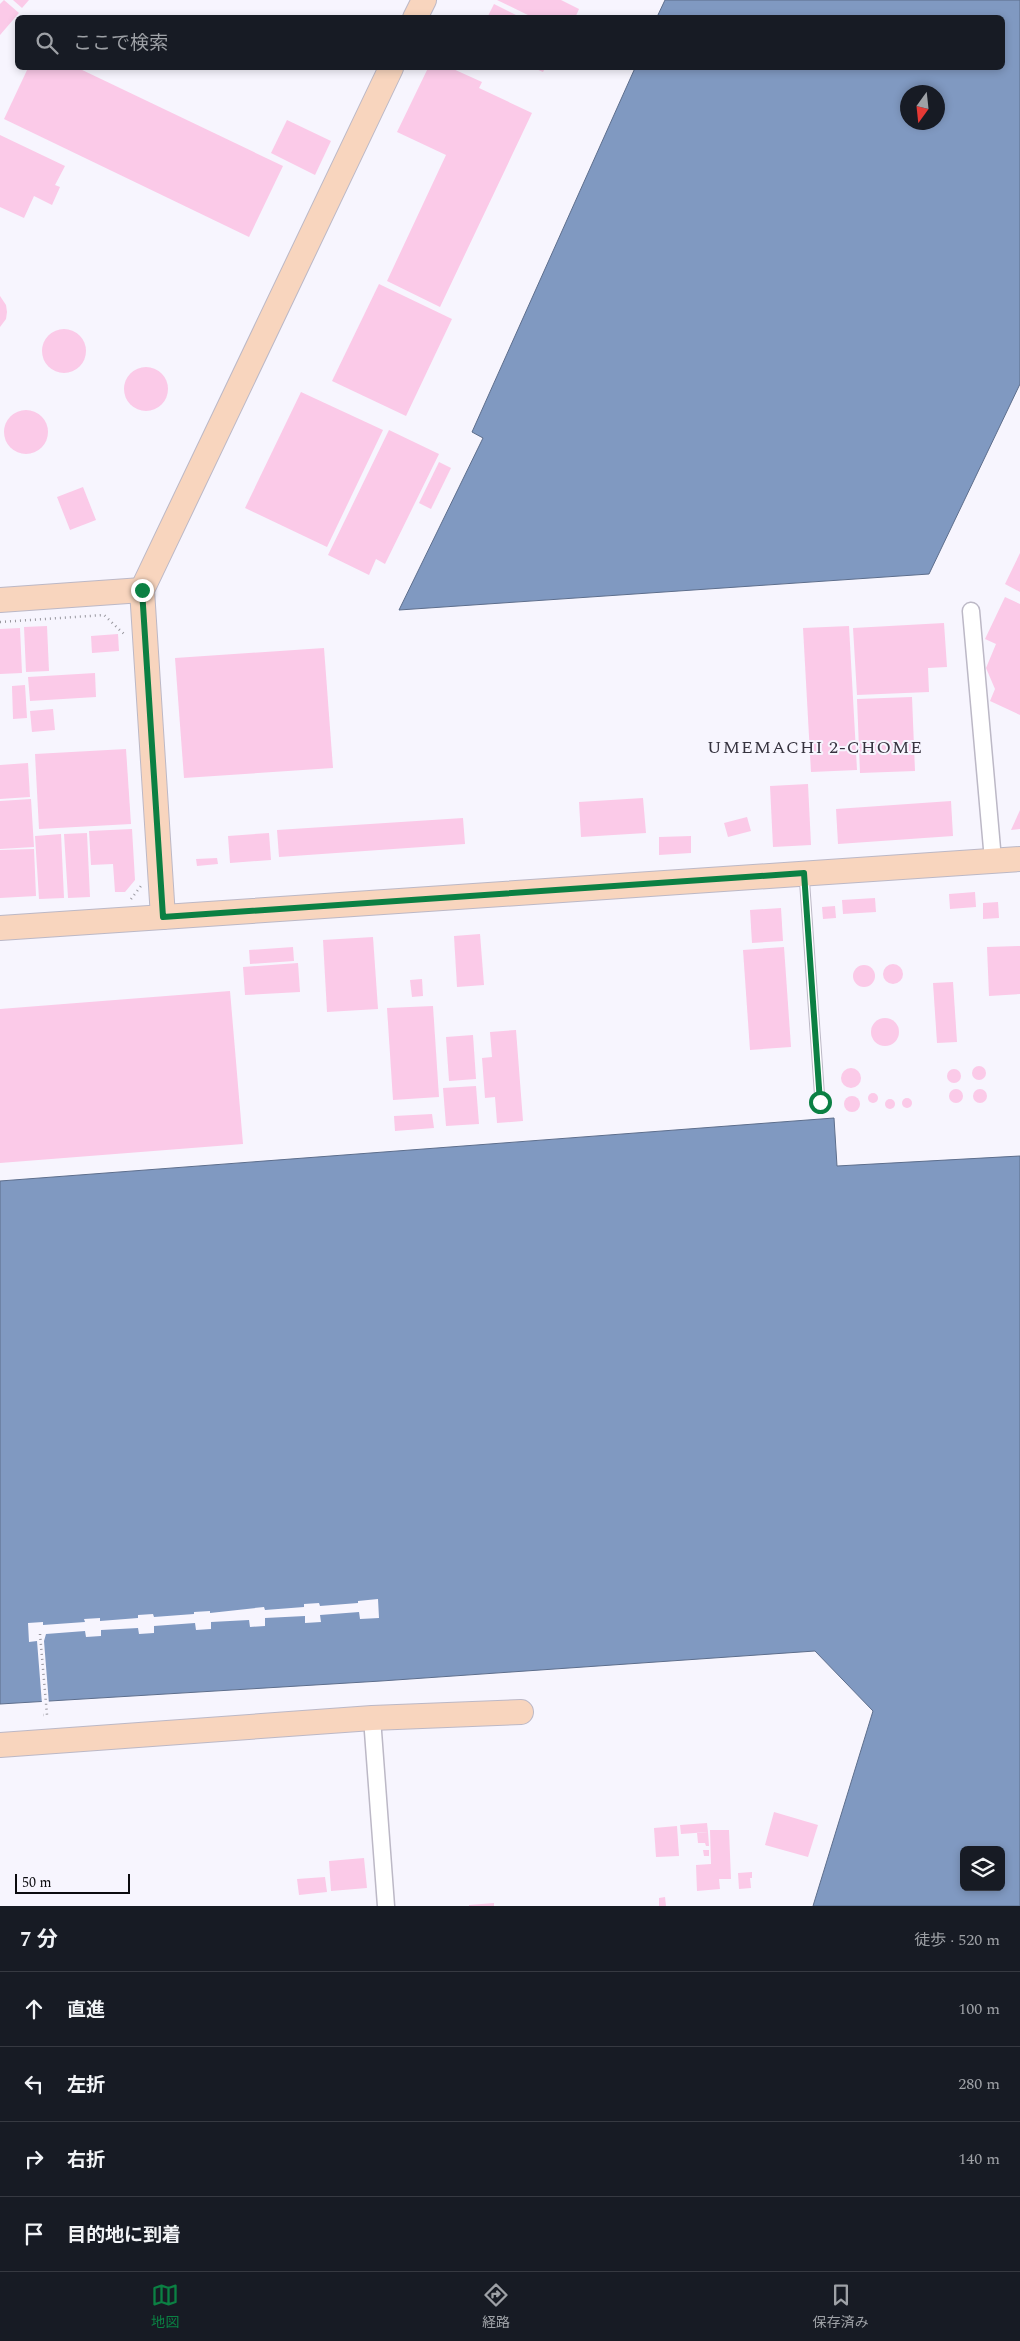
<!DOCTYPE html>
<html lang="ja">
<head>
<meta charset="utf-8">
<style>
	body { margin:0; font-family:Spectral,"Noto Sans JP",serif; background:#20242c; color:#f1f3f6 }
	.controls { position:absolute; right:15px; bottom:15px; display:grid; overflow:hidden; border-radius:8px; box-shadow:0 2px 8px #0003 }
	.controls button { width:45px; height:45px; display:grid; place-items:center; padding:0; border:0; border-bottom:1px solid #363941; background:#171b24; color:#f1f3f6; font:25px sans-serif }
	.compass { position:absolute; left:900px; top:85px; width:45px; height:45px; border-radius:50%; background:#171b24; box-shadow:0 2px 8px #0003; rotate:195deg }
	.scale { position:absolute; left:15px; bottom:12px; width:115px; box-sizing:border-box; padding-left:5px; border:2px solid #0c0b0f; border-top:0; font-size:14px; line-height:18px; white-space:nowrap; color:#0c0b0f; -webkit-text-stroke:4px #f7f5fe; paint-order:stroke }
	.stop { position:absolute; width:15px; height:15px; margin:-11px; border:4px solid #0b8043; border-radius:50%; background:#fff }
	.stop.end { background:#0b8043; border-color:#fff; box-shadow:0 1px 5px #0008 }
	.list { margin:0; padding:0; list-style:none }
	h2 { display:flex; justify-content:space-between; align-items:center; height:65px; margin:0; padding:0 20px; font-size:21px }
	h2 small { font-size:16px; font-weight:400; color:#9ea1a6 }
	.list li { display:grid; grid-template-columns:32px 1fr auto; gap:15px; align-items:center; box-sizing:border-box; height:75px; padding:0 20px; border-top:1px solid #363941 }
	.list b { display:block; font-size:19px; white-space:nowrap }
	.list em { font-size:16px; font-style:normal; color:#9ea1a6 }
	.icon { flex:none; width:28px; height:28px; fill:none; stroke:currentColor; stroke-width:2; stroke-linecap:round; stroke-linejoin:round }
	.map { position:relative; flex:none; width:1020px; height:1906px; overflow:hidden }
	.search { position:absolute; background:#171b24; box-shadow:0 2px 8px #0003; left:15px; right:15px; top:15px; height:55px; display:flex; align-items:center; gap:12px; box-sizing:border-box; padding:0 18px; border-radius:8px; color:#9ea1a6; font-size:19px }
	.sheet { height:365px; background:#171b24 }
	nav { display:flex; justify-content:space-around; align-items:center; box-sizing:border-box; height:70px; border-top:1px solid #363941; background:#171b24; font-size:14px; color:#9ea1a6 }
	nav a { display:grid; justify-items:center; gap:2px }
	nav .on { color:#0b8043 }
	.map>svg:first-child { display:block }
	.water { fill:#8099c1; stroke:#5d6e8c; fill-rule:evenodd }
	.pier { fill:#f7f5fe }
	.building { fill:#fbcae8 }
	.lines { fill:none; stroke-linecap:round; stroke-linejoin:round }
	.lane-casing { stroke:#bcb8c6; stroke-width:11 }
	.street-casing { stroke:#bcb8c6; stroke-width:19 }
	.secondary-casing { stroke:#bcb8c6; stroke-width:26 }
	.path { stroke:#97969d; stroke-width:2.5; stroke-dasharray:1 4; stroke-linecap:butt }
	.lane { stroke:#fff; stroke-width:9 }
	.street { stroke:#fff; stroke-width:16 }
	.secondary { stroke:#f8d5be; stroke-width:24 }
	.route { stroke:#0b8043; stroke-width:6 }
	.labels { text-anchor:middle; stroke-width:4; stroke-linejoin:round; paint-order:stroke }
	.neighbourhood-label { font-size:18px; letter-spacing:1px; fill:#36333f; stroke:#f7f5fe }
</style>
</head>
<body>
<div class="map">
<svg width="1020" height="1906" viewBox="0 0 1020 1906">
	<rect width="100%" height="100%" fill="#f7f5fe"/>
	<!-- water -->
	<g class="water">
		<path d="M665 0H1020V384L929 574 399 610 483 438 472 432 635 68H1002V18L657 17ZM908 92H938V122H908Z"/>
		<path d="M834 1118 837 1166 1020 1156V1906H813L873 1711 815 1651 381 1681 0 1704V1181ZM964 1850H1001V1887H964Z"/>
	</g>
	<!-- pier -->
	<polygon class="pier" points="378,1599 379,1618 360,1619 359,1612 320,1615 321,1622 305,1623 305,1616 265,1618 265,1626 250,1627 249,1620 211,1622 211,1629 196,1630 195,1623 154,1626 154,1633 139,1634 138,1628 101,1630 101,1636 86,1637 85,1631 46,1634 44,1641 49,1704 42,1704 37,1641 29,1642 28,1623 43,1622 43,1625 85,1622 84,1619 100,1618 100,1621 138,1618 138,1615 153,1614 154,1617 194,1614 194,1612 210,1611 210,1613 264,1607 265,1610 304,1607 304,1604 319,1603 320,1606 358,1603 358,1601"/>
	<!-- building -->
	<g class="building">
		<polygon points="4,0 19,13 0,35 0,4"/>
		<polygon points="13,0 29,0 22,8"/>
		<polygon points="497,0 561,0 579,9 575,18 534,18"/>
		<polygon points="494,4 522,18 487,18"/>
		<polygon points="28,68 78,68 283,166 249,237 4,119"/>
		<polygon points="428,68 451,68 482,82 479,88 532,113 440,307 387,281 446,155 397,132"/>
		<polygon points="534,68 545,68 543,72"/>
		<polygon points="287,120 331,141 315,175 271,153"/>
		<polygon points="0,135 65,166 55,185 60,187 52,205 34,196 24,218 0,207"/>
		<polygon points="379,284 452,319 406,416 332,381"/>
		<polygon points="0,296 6,305 7,312 6,319 0,327"/>
		<circle cx="64" cy="351" r="22"/>
		<circle cx="146" cy="389" r="22"/>
		<polygon points="301,392 383,430 327,547 245,508"/>
		<circle cx="26" cy="432" r="22"/>
		<polygon points="389,430 439,454 385,564 376,559 369,575 328,555"/>
		<polygon points="439,462 451,468 431,509 419,503"/>
		<polygon points="83,487 96,520 70,530 57,497"/>
		<polygon points="1020,553 1020,592 1005,584"/>
		<polygon points="1005,597 1020,604 1020,715 990,701 995,689 986,668 996,644 985,639"/>
		<polygon points="944,623 947,667 928,668 929,692 857,695 853,628"/>
		<polygon points="47,626 49,671 26,672 24,627"/>
		<polygon points="849,626 857,770 811,772 803,628"/>
		<polygon points="20,628 22,673 0,674 0,629"/>
		<polygon points="118,634 119,651 92,653 91,636"/>
		<polygon points="324,648 333,768 184,778 175,658"/>
		<polygon points="95,673 96,697 30,701 28,677"/>
		<polygon points="25,685 27,718 13,719 12,686"/>
		<polygon points="912,697 915,771 860,773 857,699"/>
		<polygon points="53,709 55,730 32,732 30,711"/>
		<polygon points="126,749 131,824 39,829 35,754"/>
		<polygon points="28,763 30,797 0,799 0,765"/>
		<polygon points="808,784 811,845 773,847 770,786"/>
		<polygon points="643,798 646,833 581,837 579,802"/>
		<polygon points="31,799 34,847 0,849 0,801"/>
		<polygon points="951,801 953,836 838,844 836,809"/>
		<polygon points="1020,810 1020,829 1011,830"/>
		<polygon points="747,817 751,831 728,837 724,823"/>
		<polygon points="463,818 465,844 279,857 277,830"/>
		<polygon points="132,829 135,880 125,892 115,892 113,864 91,865 89,831"/>
		<polygon points="87,833 90,897 68,898 64,834"/>
		<polygon points="269,833 271,860 230,863 228,836"/>
		<polygon points="61,834 64,898 39,899 35,836"/>
		<polygon points="691,836 691,853 659,855 659,837"/>
		<polygon points="34,849 36,896 0,898 0,850"/>
		<polygon points="217,858 218,864 197,866 196,859"/>
		<polygon points="975,892 976,907 950,909 949,894"/>
		<polygon points="875,898 876,912 843,914 842,900"/>
		<polygon points="998,902 999,918 983,919 983,903"/>
		<polygon points="835,906 836,918 823,919 822,907"/>
		<polygon points="781,908 783,941 752,943 750,910"/>
		<polygon points="480,934 484,985 457,987 454,936"/>
		<polygon points="373,937 378,1009 327,1012 323,940"/>
		<polygon points="1020,946 1020,994 989,996 987,947"/>
		<polygon points="293,947 294,961 250,964 249,950"/>
		<polygon points="784,947 791,1047 750,1050 743,950"/>
		<polygon points="298,963 300,992 245,995 243,967"/>
		<circle cx="893" cy="974" r="10"/>
		<circle cx="864" cy="976" r="11"/>
		<polygon points="422,979 423,996 412,997 410,980"/>
		<polygon points="953,982 957,1042 937,1043 933,983"/>
		<polygon points="230,991 243,1144 0,1163 0,1009"/>
		<polygon points="433,1006 439,1097 393,1100 387,1008"/>
		<circle cx="885" cy="1032" r="14"/>
		<polygon points="516,1030 523,1121 497,1123 495,1097 485,1098 482,1058 492,1057 490,1032"/>
		<polygon points="473,1035 476,1079 449,1081 446,1037"/>
		<circle cx="979" cy="1073" r="7"/>
		<circle cx="851" cy="1078" r="10"/>
		<circle cx="954" cy="1076" r="7"/>
		<polygon points="476,1086 479,1124 446,1126 443,1088"/>
		<circle cx="956" cy="1096" r="7"/>
		<circle cx="980" cy="1096" r="7"/>
		<circle cx="873" cy="1098" r="5"/>
		<circle cx="852" cy="1104" r="8"/>
		<circle cx="907" cy="1103" r="5"/>
		<circle cx="890" cy="1104" r="5"/>
		<polygon points="432,1114 434,1128 395,1131 394,1116"/>
		<polygon points="774,1812 818,1825 808,1857 765,1845"/>
		<polygon points="707,1823 708,1832 681,1834 680,1825"/>
		<polygon points="677,1826 679,1856 656,1857 654,1828"/>
		<polygon points="710,1830 729,1830 731,1879 719,1879 720,1889 697,1891 696,1865 711,1864"/>
		<polygon points="708,1832 709,1846 706,1846 705,1843 698,1843 697,1833"/>
		<polygon points="703,1850 709,1850 709,1856 704,1856"/>
		<polygon points="364,1858 367,1888 331,1891 329,1861"/>
		<polygon points="752,1872 752,1878 750,1878 751,1888 739,1889 738,1873"/>
		<polygon points="325,1877 327,1892 299,1895 297,1879"/>
		<polygon points="665,1897 666,1906 659,1906 659,1898"/>
		<polygon points="494,1903 494,1906 469,1906 469,1905"/>
	</g>
	<g class="lines">
		<defs>
			<polyline id="lane" points="804,874 820,1102"/>
			<g id="street">
				<polyline points="971,611 993,860"/>
				<polyline points="372,1718 386,1906"/>
			</g>
			<g id="secondary">
				<polyline points="415,18 424,0"/>
				<polyline points="0,600 142,590"/>
				<polyline points="163,917 142,590 391,68"/>
				<polyline points="0,928 1020,859"/>
				<polyline points="0,1745 372,1718 521,1712"/>
			</g>
		</defs>
		<!-- lane casing -->
		<use href="#lane" class="lane-casing"/>
		<!-- street casing -->
		<use href="#street" class="street-casing"/>
		<!-- secondary casing -->
		<use href="#secondary" class="secondary-casing"/>
		<!-- path -->
		<g class="path">
			<polyline points="0,622 104,615 124,634"/>
			<polyline points="131,899 141,886"/>
			<polyline points="40,1634 47,1715 43,1715"/>
		</g>
		<!-- lane -->
		<use href="#lane" class="lane"/>
		<!-- street -->
		<use href="#street" class="street"/>
		<!-- secondary -->
		<use href="#secondary" class="secondary"/>
	</g>
	<g class="lines">
		<!-- route -->
		<polyline class="route" points="142,590 163,917 804,873 820,1102"/>
	</g>
	<g class="labels">
		<!-- neighbourhood labels -->
		<g class="neighbourhood-label">
			<text x="815" y="753">UMEMACHI 2-CHOME</text>
		</g>
	</g>
</svg>
<div class="controls">
<button><svg class="icon" aria-label="layers" viewBox="0 0 24 24"><path d="M12 4l9 5-9 5-9-5zM3 14l9 5 9-5"/></svg></button>
</div>
<svg class="compass" viewBox="-18 -18 36 36"><path d="M0-13l5 13h-10z" fill="#e53935"/><path d="M0 13l5-13h-10z" fill="#9ea1a6"/></svg>
<div class="scale">50 m</div>
<div class="stop" style="left:820px;top:1102px"></div>
<div class="stop end" style="left:142px;top:590px"></div>
<div class="search"><svg class="icon" aria-label="search" viewBox="0 0 24 24"><circle cx="10" cy="10" r="6"/><path d="M15 15l6 6"/></svg>ここで検索</div>
</div>
<section class="sheet">
<h2>7 分<small>徒歩 · 520 m</small></h2>
<ul class="list">
<li><svg class="icon" aria-label="ahead" viewBox="0 0 24 24"><path d="M12 20V5M6 11l6-6 6 6"/></svg><div><b>直進</b></div><em>100 m</em></li>
<li><svg class="icon" aria-label="left" viewBox="0 0 24 24"><path d="M17 20v-9H6M10 6l-5 5 5 5"/></svg><div><b>左折</b></div><em>280 m</em></li>
<li><svg class="icon" aria-label="right" viewBox="0 0 24 24"><path d="M7 20v-9h11M14 6l5 5-5 5"/></svg><div><b>右折</b></div><em>140 m</em></li>
<li><svg class="icon" aria-label="arrive" viewBox="0 0 24 24"><path d="M6 21V4h12l-3 4 3 4H6"/></svg><div><b>目的地に到着</b></div></li>
</ul>
</section>
<nav>
<a class="on"><svg class="icon" aria-label="map" viewBox="0 0 24 24"><path d="M3 6l6-2 6 2 6-2v14l-6 2-6-2-6 2zM9 4v14M15 6v14"/></svg>地図</a>
<a><svg class="icon" aria-label="directions" viewBox="0 0 24 24"><path d="M12 3l9 9-9 9-9-9zM9 14v-3h6M13 9l2 2-2 2"/></svg>経路</a>
<a><svg class="icon" aria-label="saved" viewBox="0 0 24 24"><path d="M7 4h10v16l-5-4-5 4z"/></svg>保存済み</a>
</nav>
</body>
</html>
